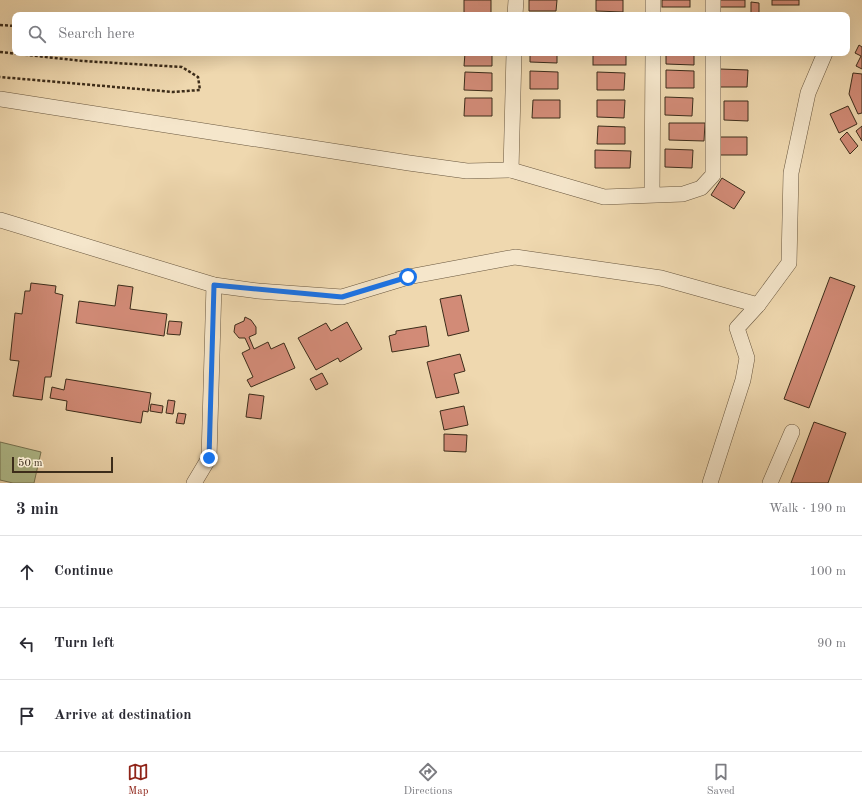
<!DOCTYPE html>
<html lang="en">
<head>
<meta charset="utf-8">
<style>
	body { margin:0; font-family:"Old Standard TT",serif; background:#f7f7f7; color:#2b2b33 }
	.scale { position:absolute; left:12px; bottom:10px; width:101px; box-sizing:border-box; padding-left:4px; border:2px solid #3c2c1a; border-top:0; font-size:11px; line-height:14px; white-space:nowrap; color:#3c2c1a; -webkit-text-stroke:3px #f5e6cb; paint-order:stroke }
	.stop { position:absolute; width:12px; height:12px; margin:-9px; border:3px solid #1a73e8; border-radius:50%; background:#fff }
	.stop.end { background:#1a73e8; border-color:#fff; box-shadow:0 1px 4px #0008 }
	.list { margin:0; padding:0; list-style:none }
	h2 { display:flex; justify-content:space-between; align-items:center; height:52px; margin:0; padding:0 16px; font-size:17px }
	h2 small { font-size:13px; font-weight:400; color:#7c7c81 }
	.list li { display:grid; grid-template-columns:26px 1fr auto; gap:12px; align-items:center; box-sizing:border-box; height:72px; padding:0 16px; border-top:1px solid #e1e1e2 }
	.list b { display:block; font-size:15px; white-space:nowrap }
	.list em { font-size:13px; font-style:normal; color:#7c7c81 }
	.icon { flex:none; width:22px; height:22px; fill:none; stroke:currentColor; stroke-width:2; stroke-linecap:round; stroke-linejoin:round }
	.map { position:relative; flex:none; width:862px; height:483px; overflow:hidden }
	.search { position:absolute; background:#fff; box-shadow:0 4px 16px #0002; left:12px; right:12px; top:12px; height:44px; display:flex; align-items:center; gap:10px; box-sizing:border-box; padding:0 14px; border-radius:8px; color:#7c7c81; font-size:15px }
	.sheet { height:268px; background:#fff }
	nav { display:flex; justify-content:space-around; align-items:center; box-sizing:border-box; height:56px; border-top:1px solid #e1e1e2; background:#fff; font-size:11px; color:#7c7c81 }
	nav a { display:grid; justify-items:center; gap:2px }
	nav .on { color:#8f2418 }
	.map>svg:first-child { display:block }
	.green { fill:#b2c090; stroke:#777655 }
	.building { fill:#d28b77; stroke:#3c2c1a }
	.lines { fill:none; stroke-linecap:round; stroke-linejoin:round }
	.street-casing { stroke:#69573f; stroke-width:16 }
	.path { stroke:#3c2c1a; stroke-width:2.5; stroke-dasharray:3 2; stroke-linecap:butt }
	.street { stroke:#f5e6cb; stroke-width:15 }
	.route { stroke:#1a73e8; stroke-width:5 }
</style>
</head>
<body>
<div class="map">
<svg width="862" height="483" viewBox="0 0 862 483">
	<rect width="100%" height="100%" fill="#efd8af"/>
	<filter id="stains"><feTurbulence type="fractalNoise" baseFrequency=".005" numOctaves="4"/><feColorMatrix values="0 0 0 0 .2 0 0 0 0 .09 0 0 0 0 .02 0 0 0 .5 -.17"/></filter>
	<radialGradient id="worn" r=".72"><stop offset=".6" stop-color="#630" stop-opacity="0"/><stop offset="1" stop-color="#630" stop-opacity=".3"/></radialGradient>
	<!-- green -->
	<polygon class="green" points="0,442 41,452 34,483 13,483 0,480"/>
	<!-- building -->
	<g class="building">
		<rect x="464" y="0" width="27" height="13"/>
		<polygon points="529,0 557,0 556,11 529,11"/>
		<polygon points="596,0 623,0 623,12 596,11"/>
		<rect x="662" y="0" width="28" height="7"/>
		<rect x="717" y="0" width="28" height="7"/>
		<rect x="772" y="0" width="27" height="5"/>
		<polygon points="751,2 759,3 759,15 751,15"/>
		<polygon points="859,45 862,47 862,69 856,66 861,56 855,53"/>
		<polygon points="465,53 492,53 492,66 464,66"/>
		<polygon points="530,53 557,53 557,63 530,62"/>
		<rect x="593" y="53" width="33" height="12"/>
		<polygon points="666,53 694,53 694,65 666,64"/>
		<polygon points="720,69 748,70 747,87 720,87"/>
		<polygon points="666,70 694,71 694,88 666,88"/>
		<polygon points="530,71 558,72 558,89 530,89"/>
		<polygon points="465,72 492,73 492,91 464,90"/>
		<polygon points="597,72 625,73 624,90 597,90"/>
		<polygon points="853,73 862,74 862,113 858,114 849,94"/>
		<polygon points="665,97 693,98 692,116 665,115"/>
		<polygon points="465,98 492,98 492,116 464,116"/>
		<polygon points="533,100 560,100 560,118 532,118"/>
		<polygon points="597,100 625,100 624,118 597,117"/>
		<polygon points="724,101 748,101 748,121 724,120"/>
		<polygon points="848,106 857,124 839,133 830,114"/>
		<polygon points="669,123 705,123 704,141 669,140"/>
		<polygon points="598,126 625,127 625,144 597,144"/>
		<polygon points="862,126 862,141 856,131"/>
		<polygon points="847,132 858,146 850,154 840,139"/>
		<polygon points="720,137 747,137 747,155 719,155"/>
		<polygon points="665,149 693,150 692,168 665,167"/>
		<polygon points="595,150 631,151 630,168 595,168"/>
		<polygon points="722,178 745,192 734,209 711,195"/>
		<polygon points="830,277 855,286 809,408 784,399"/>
		<polygon points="31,283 56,286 55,293 63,295 51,377 45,377 42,400 13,396 19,361 10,360 15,313 22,314 25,291 30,291"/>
		<polygon points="118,285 133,287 130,309 167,314 164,336 76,323 79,301 115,306"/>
		<polygon points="461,295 469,331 448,336 440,299"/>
		<polygon points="245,317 251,320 256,327 256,334 249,337 254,349 268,342 271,349 284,343 295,368 251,387 247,380 253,377 242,353 250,349 245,338 239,338 234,332 235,325 244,321"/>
		<polygon points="169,321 182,322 180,335 167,334"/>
		<polygon points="347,322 362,349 340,362 338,358 316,370 298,338 326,323 331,331"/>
		<polygon points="426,326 429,346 392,352 389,336 396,334 396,331"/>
		<polygon points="460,354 465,371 454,374 459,393 436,398 427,362"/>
		<polygon points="322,373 328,384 316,390 310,379"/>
		<polygon points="66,379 151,393 148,412 143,411 141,423 66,410 67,401 50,398 52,387 64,390"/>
		<polygon points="249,394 264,396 261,419 246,417"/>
		<polygon points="168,400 175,401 173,414 166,413"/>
		<polygon points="151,404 163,406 162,413 150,411"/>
		<polygon points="464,406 468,425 444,430 440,411"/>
		<polygon points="178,413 186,414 184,424 176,423"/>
		<polygon points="814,422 846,433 828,483 791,483"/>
		<polygon points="444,434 467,435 466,452 444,451"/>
	</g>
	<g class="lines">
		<defs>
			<g id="street">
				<polyline points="515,15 516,0"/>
				<polyline points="653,15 653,0"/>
				<polyline points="713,15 713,0"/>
				<polyline points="0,99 409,163 467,171 511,170 604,197 683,194 701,188 713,175 713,53"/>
				<polyline points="511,170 514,53"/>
				<polyline points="652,194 653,53"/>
				<polyline points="0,220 214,285 258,291 342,297 408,277 515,257 661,278 758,305 789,263 791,173 808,93 825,53"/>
				<polyline points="194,483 209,458 214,285"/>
				<polyline points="710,483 743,380 747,358 737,328 758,305"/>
				<polyline points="770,483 792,432"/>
			</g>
		</defs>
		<!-- street casing -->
		<use href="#street" class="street-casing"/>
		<!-- path -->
		<g class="path">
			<polyline points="0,25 15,26"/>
			<polyline points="0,52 83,61 182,67 198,77 200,90 173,92 0,77"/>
		</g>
		<!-- street -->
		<use href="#street" class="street"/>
	</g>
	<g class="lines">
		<!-- route -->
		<polyline class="route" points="209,458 214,285 342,297 408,277"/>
	</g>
	<rect width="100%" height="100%" filter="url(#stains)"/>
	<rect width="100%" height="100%" fill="url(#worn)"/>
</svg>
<div class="scale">50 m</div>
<div class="stop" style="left:408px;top:277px"></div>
<div class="stop end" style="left:209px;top:458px"></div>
<div class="search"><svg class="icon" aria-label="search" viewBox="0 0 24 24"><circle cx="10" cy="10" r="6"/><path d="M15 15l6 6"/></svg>Search here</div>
</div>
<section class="sheet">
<h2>3 min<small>Walk · 190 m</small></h2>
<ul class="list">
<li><svg class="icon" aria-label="ahead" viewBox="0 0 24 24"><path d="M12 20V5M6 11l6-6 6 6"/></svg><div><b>Continue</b></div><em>100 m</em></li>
<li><svg class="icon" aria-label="left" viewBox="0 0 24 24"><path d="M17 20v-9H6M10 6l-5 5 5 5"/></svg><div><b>Turn left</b></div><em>90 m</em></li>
<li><svg class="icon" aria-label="arrive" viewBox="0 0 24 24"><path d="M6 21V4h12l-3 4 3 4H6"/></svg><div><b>Arrive at destination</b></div></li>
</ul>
</section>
<nav>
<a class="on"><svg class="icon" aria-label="map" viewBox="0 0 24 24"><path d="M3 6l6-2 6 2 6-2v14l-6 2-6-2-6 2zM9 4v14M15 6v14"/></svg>Map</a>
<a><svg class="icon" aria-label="directions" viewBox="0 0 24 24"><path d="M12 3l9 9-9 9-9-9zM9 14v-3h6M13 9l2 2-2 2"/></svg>Directions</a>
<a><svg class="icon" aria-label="saved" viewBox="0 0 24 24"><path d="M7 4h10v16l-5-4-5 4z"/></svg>Saved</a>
</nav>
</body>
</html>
